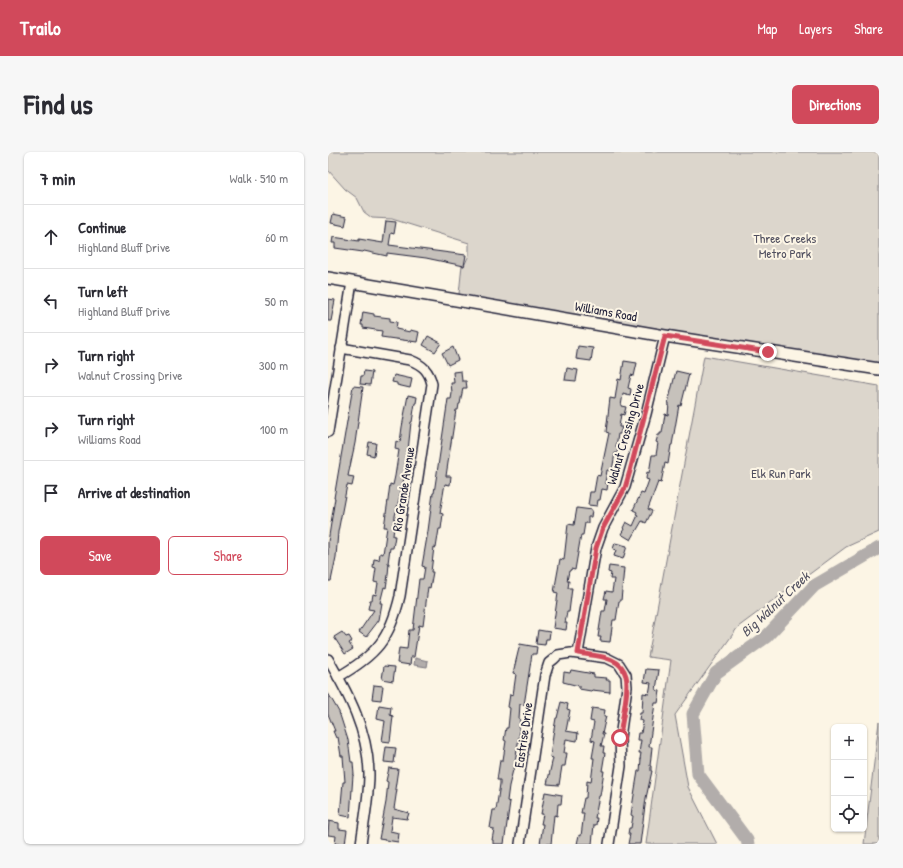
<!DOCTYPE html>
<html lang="en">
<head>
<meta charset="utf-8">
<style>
	body { margin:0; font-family:"Patrick Hand",sans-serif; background:#f7f7f7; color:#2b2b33 }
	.controls { position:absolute; right:12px; bottom:12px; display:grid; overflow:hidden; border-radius:6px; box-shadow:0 1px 3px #0004 }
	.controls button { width:36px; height:36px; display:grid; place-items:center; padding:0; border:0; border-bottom:1px solid #e1e1e2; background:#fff; color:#2b2b33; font:20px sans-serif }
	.stop { position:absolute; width:12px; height:12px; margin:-9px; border:3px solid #d1495b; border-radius:50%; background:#fff }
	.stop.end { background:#d1495b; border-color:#fff; box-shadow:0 1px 4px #0008 }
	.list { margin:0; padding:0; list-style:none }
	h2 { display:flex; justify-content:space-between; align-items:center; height:52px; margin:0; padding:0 16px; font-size:17px }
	h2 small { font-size:13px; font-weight:400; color:#7c7c81 }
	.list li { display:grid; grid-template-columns:26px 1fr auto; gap:12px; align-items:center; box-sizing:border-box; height:64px; padding:0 16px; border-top:1px solid #e1e1e2 }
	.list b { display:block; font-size:15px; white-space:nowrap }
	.list p { margin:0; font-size:13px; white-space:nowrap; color:#7c7c81 }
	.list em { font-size:13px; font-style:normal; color:#7c7c81 }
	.actions { display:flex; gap:8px; padding:12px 16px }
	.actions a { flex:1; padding:9px 0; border:1px solid #d1495b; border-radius:6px; text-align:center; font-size:14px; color:#d1495b }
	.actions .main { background:#d1495b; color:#fff }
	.icon { flex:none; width:22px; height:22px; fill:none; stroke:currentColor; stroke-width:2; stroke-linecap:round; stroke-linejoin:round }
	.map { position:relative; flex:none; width:551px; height:692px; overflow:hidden; border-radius:6px }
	header { display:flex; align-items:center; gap:24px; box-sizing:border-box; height:56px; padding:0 20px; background:#d1495b; color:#fff }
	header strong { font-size:19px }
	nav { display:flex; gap:22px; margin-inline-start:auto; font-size:14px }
	.intro { display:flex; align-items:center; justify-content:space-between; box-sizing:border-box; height:96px; padding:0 24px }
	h1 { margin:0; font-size:28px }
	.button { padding:10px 18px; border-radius:6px; background:#d1495b; color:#fff; font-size:14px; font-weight:700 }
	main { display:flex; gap:24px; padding:0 24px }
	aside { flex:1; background:#fff; border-radius:6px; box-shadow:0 1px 3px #0004 }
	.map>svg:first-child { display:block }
	.green { fill:#dcd6cc; stroke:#7f7c84 }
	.water { fill:#b2adab; stroke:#78757e }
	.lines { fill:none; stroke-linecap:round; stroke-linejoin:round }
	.river { stroke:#b2adab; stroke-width:13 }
	.building { fill:#c6c1bb; stroke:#22223b }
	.minor-casing { stroke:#22223b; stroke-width:12 }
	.major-casing { stroke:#22223b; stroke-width:14 }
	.minor { stroke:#fcf5e5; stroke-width:9 }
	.major { stroke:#fcf5e5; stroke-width:11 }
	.route { stroke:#d1495b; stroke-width:5 }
	.labels { text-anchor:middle; stroke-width:4; stroke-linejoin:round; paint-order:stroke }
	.park-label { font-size:13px; fill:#504f5f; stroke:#fcf5e5 }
	.street-label { font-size:13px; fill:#22223b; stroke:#fcf5e5 }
	.water-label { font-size:14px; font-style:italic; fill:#545362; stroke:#fcf5e5 }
</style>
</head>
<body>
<header>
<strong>Trailo</strong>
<nav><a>Map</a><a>Layers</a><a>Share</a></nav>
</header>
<div class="intro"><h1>Find us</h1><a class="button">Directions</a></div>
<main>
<aside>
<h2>7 min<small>Walk · 510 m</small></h2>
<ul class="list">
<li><svg class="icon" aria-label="ahead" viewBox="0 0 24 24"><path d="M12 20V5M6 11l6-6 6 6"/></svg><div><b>Continue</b><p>Highland Bluff Drive</p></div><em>60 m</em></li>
<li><svg class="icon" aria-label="left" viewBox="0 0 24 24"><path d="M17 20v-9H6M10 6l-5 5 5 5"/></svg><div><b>Turn left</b><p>Highland Bluff Drive</p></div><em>50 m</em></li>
<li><svg class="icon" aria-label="right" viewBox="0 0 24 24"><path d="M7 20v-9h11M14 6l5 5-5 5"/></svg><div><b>Turn right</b><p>Walnut Crossing Drive</p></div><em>300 m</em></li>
<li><svg class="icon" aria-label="right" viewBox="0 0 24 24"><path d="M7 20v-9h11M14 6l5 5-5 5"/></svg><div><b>Turn right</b><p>Williams Road</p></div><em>100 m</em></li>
<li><svg class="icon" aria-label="arrive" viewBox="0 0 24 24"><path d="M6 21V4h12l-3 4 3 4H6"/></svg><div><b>Arrive at destination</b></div></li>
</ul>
<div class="actions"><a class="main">Save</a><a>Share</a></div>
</aside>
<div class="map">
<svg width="551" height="692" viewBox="0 0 551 692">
	<rect width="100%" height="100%" fill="#fcf5e5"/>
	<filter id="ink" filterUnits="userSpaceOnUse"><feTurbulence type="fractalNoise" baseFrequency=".025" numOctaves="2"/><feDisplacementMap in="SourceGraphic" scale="8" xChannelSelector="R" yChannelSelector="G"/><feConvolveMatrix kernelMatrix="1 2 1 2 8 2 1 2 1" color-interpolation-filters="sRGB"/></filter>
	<g filter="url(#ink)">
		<!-- green -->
		<g class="green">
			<polygon points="0,0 551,0 551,212 417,191 133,144 131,142 134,113 136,114 141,103 141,91 64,67 44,66 36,60 29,46 17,37 0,18"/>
			<polygon points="376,204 551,234 551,380 518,395 410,475 347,563 360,635 389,692 318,692 343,508 320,505"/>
			<polygon points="551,570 551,692 536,692"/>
		</g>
		<!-- water -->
		<polygon class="water" points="87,506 100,509 99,515 86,513"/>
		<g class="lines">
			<!-- river -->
			<polyline class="river" points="420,692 419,688 370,622 365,562 388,521 438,485 486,434 551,396"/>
		</g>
		<!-- building -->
		<g class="building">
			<polygon points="5,62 19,65 17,74 3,71"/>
			<polygon points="58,69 68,70 66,82 63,81 61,93 138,103 136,114 98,106 59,101 59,104 36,99 35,100 7,96 7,91 4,91 5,85 31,89 31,87 55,91"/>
			<polygon points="0,147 7,148 3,169 0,169"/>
			<polygon points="35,160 46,162 46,164 62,166 62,169 69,170 68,177 82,180 82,178 91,180 89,190 53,185 54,179 35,176 35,173 33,173"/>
			<polygon points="100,184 113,191 107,200 95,193"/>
			<polygon points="250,194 265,196 263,209 248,207"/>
			<polygon points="125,195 130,208 120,213 114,201"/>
			<polygon points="296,209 309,211 306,224 303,223 300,236 303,237 302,244 295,242 293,254 298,255 296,263 293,262 291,275 294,275 292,282 290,282 288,295 290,295 289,302 287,301 284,319 279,318 277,331 280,331 279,338 274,337 272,348 270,348 269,354 260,353 262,340 266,340 269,323 272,324 281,281 278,280 282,246 287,247 290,227 293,228"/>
			<polygon points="239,216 250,218 248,229 237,228"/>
			<polygon points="36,219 44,220 42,233 32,232 33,224 35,224"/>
			<polygon points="133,219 134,229 138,229 139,236 135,236 132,252 131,252 130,258 128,258 118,324 123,324 122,333 117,332 116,337 112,361 115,362 113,377 111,377 108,396 106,395 103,420 105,420 102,436 100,435 95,474 91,473 86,505 83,505 82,513 69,511 71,496 79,497 81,478 85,478 91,427 95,427 97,415 94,414 100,379 105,341 106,341 120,247 123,247 124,241 123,231 126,231 125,220"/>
			<polygon points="348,219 361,222 353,254 351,253 344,293 343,293 340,312 337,311 333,331 330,330 320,357 324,359 318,371 314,369 303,388 293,382 296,377 295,376 298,370 305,374 310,363 308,362 309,360 305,358 313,341 316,342 321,328 318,327 319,320 321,321 324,303 328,303 330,291 328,290 330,283 332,283 332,281 334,281 337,262 340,263 341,251 340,251"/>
			<polygon points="66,223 84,227 82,236 69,233 69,231 64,230"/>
			<polygon points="25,234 35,235 27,291 20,324 26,325 24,334 19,333 10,380 8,405 3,429 0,429 0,390 7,346 6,346"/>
			<polygon points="80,243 89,245 88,251 87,251 84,270 83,270 78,318 67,364 65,384 67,384 65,396 62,396 60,411 61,411 60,423 58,436 56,435 52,451 54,451 51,468 38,485 31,480 46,458 40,457 42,448 44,448 45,442 48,443 50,431 46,430 48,416 45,415 46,407 51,408 52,401 55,402 59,375 56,375 60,348 62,332 65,333 67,324 71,298 67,297 68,289 72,290 74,275"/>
			<polygon points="41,290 48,291 46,304 39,302"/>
			<polygon points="249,356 264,358 263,365 260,365 260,371 257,371 255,383 253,383 247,418 243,417 242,419 241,419 239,429 241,429 240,436 244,436 241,460 239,460 237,471 239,471 238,478 225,476 230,441 226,440 232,407 236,408 240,372 246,373"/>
			<polygon points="287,391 299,394 295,407 286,404 288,398 285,397"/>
			<polygon points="281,414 296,416 293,449 291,449 288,468 285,468 282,490 272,489 273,485 270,485 274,459 277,459 279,447 276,447 278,439 284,440 286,427 282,427 283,421 280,420"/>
			<polygon points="210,478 222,480 221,487 218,487 217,493 208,492"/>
			<polygon points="14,480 18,485 21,484 24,489 21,491 25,497 17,502 6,485"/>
			<polygon points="192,492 209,495 208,502 204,502 196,553 192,552 191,567 192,567 191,578 192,578 186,618 185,618 181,634 179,649 182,650 176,692 165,692 165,688 164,688 166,677 162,676 165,658 168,658 172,632 172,628 169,628 172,608 175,608 178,589 176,588 178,576 180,576 182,556 180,555 182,542 185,543 188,522 185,521"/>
			<polygon points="56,514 67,515 65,529 54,527"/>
			<polygon points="318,517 331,518 328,538 332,539 330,551 327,551 321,595 324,595 322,614 323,614 323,619 324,619 318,646 312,692 300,692 302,682 300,682 301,676 303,676 305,664 303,663 305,649 310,619 312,619 313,607 312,607 313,601 311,601 313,588 309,588 310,581 313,581 315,569 311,568 312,561 314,561 315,541 321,542 323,531 316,530"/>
			<polygon points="243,518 266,522 266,525 279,526 278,528 282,528 282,540 264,538 263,539 251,537 251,534 235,530 236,520 242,521"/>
			<polygon points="46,533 55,534 53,548 44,547"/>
			<polygon points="0,541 11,560 20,588 23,610 25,610 26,623 25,623 22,665 12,663 15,630 17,630 15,604 13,604 10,585 8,586 5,579 7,579 0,562"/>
			<polygon points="233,550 240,552 239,557 242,558 238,579 250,581 249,589 238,587 236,601 239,601 237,614 234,614 231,633 219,632 225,606 222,605 225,583 228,566 229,566"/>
			<polygon points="51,553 63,555 62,563 65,564 62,590 54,589 57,569 49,567"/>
			<polygon points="264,556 277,558 276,564 278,564 274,582 276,582 273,594 276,594 275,601 277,601 274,619 276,619 272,644 271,644 267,666 269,666 268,673 266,673 264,692 249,692 251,683 253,684 256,661 253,661 256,646 258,646 259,629 263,630 266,606 264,606 267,589 263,588 266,570 262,569"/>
			<polygon points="58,595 68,596 66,611 56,610"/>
			<polygon points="61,616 70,617 67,637 69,637 66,657 81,661 79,667 64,665 62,679 71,681 70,690 51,687 58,650 60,630 58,629"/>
			<polygon points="217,640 234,643 233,652 230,652 229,664 226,663 223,692 212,692 215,672 213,672 215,662 213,662"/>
			<polygon points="1,669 11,671 11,677 19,678 17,692 7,692 8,684 0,683"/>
		</g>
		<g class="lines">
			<defs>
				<g id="minor">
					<polyline points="0,280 24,130"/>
					<polyline points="250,501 268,396 275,376 297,335 318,262 337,184"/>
					<path d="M0 507C21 543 40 579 41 622 41 645 36 669 33 692"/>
					<path d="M10 525C48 503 62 487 72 444L104 232C101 219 95 213 82 208L13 196"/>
					<polyline points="192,692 217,523 221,511 226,507 230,503 243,501 279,506 291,512 298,523 299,535 292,586 293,614 281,692"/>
				</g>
				<polyline id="major" points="0,126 337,184 551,217"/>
			</defs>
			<!-- minor casing -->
			<use href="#minor" class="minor-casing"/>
			<!-- major casing -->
			<use href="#major" class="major-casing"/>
			<!-- minor -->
			<use href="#minor" class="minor"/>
			<!-- major -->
			<use href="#major" class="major"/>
		</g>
	</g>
	<g class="lines" filter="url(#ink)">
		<!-- route -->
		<path class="route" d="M292 586C293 570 302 537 298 524 296 517 291 511 284 508 274 503 261 503 250 501L268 396 275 376 297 336 302 319 337 184 440 200"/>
	</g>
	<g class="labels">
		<!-- park labels -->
		<g class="park-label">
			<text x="457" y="91">Three Creeks<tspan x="457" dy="15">Metro Park</tspan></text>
			<text x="453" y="326">Elk Run Park</text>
		</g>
		<!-- street labels -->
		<g class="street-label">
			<text transform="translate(278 159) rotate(10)" y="5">Williams Road</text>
			<text transform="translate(297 282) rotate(-74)" y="5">Walnut Crossing Drive</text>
			<text transform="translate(75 337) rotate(-81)" y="5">Rio Grande Avenue</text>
			<text transform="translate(195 583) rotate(-82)" y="5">Eastrise Drive</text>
		</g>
		<!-- water labels -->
		<g class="water-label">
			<text transform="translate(447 452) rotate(-43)" y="5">Big Walnut Creek</text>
		</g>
	</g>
</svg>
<div class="controls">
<button>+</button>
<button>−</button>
<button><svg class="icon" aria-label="locate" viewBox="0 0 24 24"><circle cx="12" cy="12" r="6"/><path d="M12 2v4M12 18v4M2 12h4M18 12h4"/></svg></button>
</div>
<div class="stop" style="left:292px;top:586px"></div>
<div class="stop end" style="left:440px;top:200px"></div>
</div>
</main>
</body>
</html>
